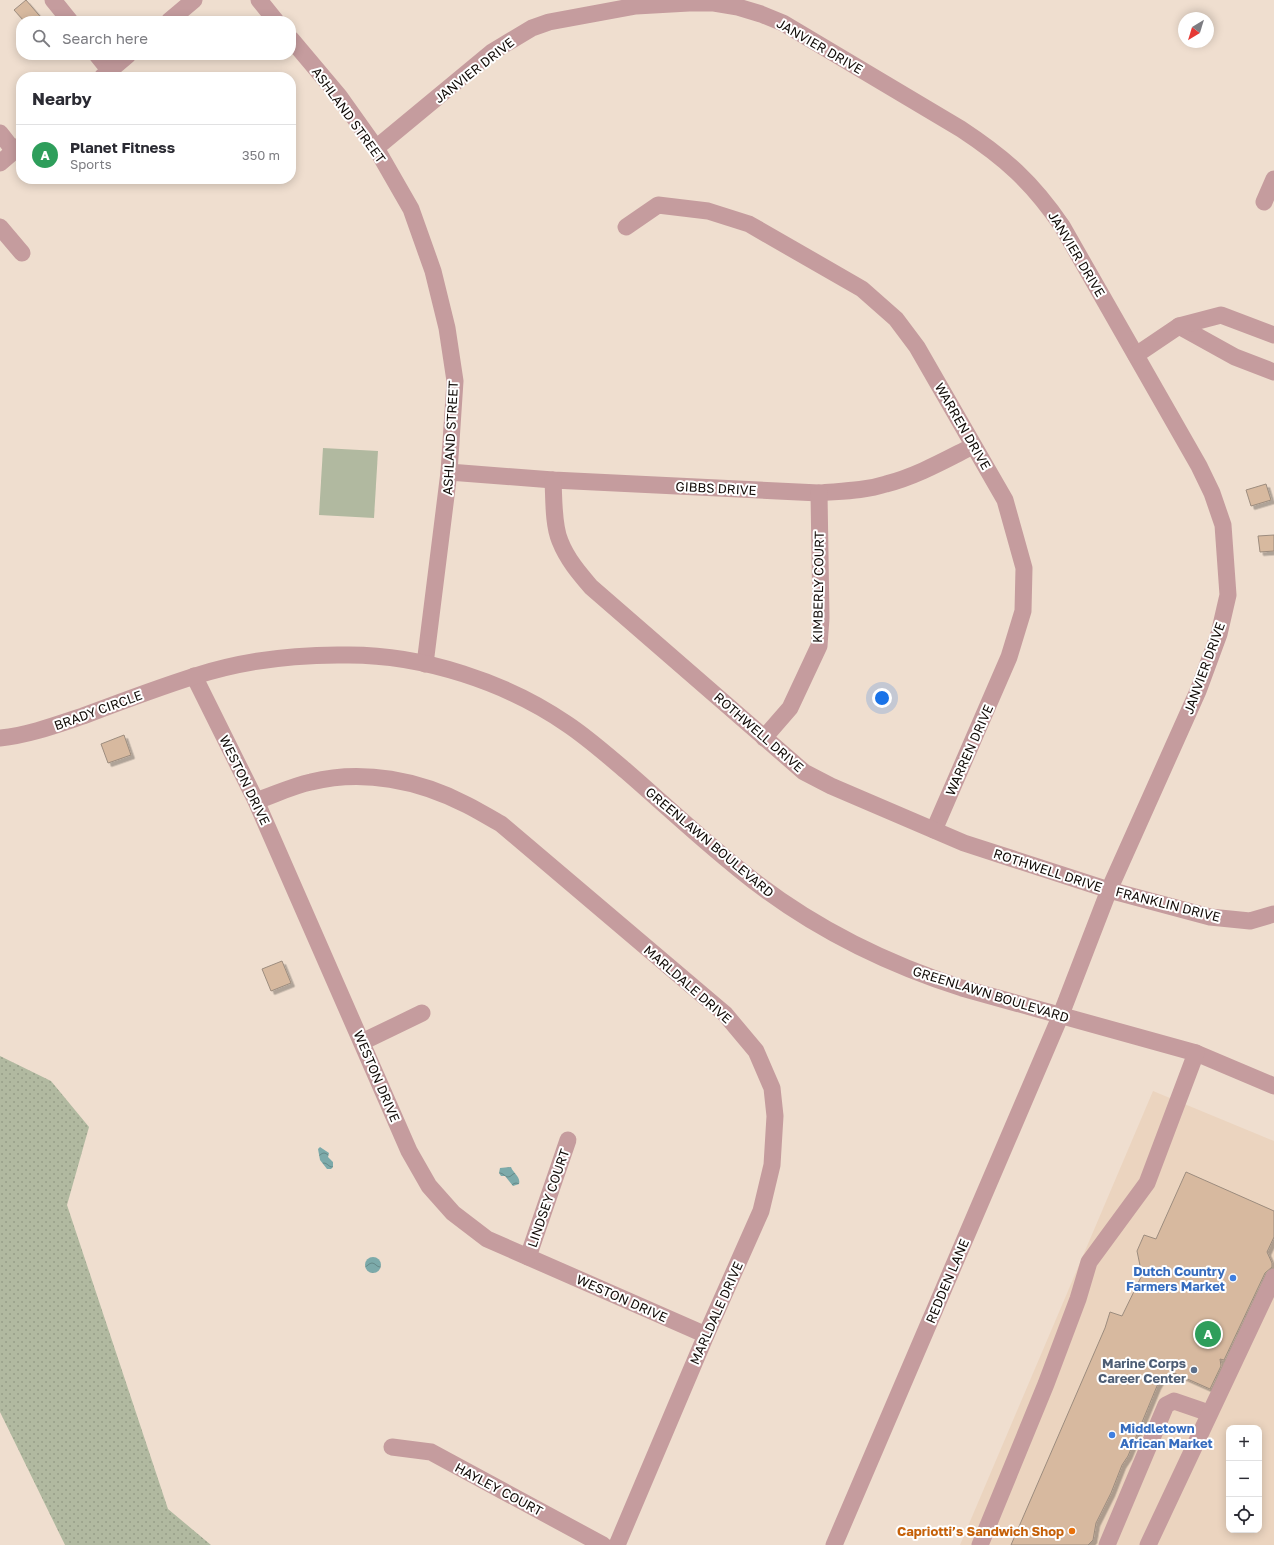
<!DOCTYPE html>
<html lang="en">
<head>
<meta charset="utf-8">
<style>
	body { margin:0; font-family:"Golos Text",sans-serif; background:#f2f2f3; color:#2b2b33 }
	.controls { position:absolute; right:12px; bottom:12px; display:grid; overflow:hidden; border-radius:8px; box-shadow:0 2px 10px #0003 }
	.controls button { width:36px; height:36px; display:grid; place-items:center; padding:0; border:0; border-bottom:1px solid #e1e1e2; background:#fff; color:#2b2b33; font:20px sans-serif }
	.compass { position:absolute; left:1178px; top:12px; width:36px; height:36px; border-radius:50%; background:#fff; box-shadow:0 2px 10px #0003; rotate:218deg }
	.you { position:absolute; left:882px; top:698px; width:14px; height:14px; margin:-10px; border:3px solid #fff; border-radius:50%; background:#1a73e8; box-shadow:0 0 0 6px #1a73e833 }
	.badge { display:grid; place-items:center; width:26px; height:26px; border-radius:50%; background:#4467d9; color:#fff; font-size:13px; font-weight:700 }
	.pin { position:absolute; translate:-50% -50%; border:2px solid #fff; box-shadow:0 1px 4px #0006 }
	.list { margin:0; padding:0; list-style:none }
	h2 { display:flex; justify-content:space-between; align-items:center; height:52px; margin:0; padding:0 16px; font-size:17px }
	h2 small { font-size:13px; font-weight:400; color:#7c7c81 }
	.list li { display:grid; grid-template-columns:26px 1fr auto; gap:12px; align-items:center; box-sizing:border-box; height:60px; padding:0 16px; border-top:1px solid #e1e1e2 }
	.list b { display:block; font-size:15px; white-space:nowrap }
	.list p { margin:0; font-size:13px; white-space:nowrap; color:#7c7c81 }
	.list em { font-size:13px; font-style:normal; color:#7c7c81 }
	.icon { flex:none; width:22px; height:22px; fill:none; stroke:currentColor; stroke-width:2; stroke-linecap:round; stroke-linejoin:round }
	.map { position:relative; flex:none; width:1274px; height:1545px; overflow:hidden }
	.search { position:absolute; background:#fff; box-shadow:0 2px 10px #0003; left:16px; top:16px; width:280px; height:44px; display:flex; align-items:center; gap:10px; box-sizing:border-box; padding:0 14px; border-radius:16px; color:#7c7c81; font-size:15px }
	.panel { position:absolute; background:#fff; box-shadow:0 2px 10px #0003; left:16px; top:72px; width:280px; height:112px; border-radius:16px }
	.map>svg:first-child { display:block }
	.built { fill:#ebd4bf; fill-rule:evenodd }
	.grass { fill:url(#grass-dots) }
	.garden { fill:#b1b9a0 }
	.water { fill:url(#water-waves) }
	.building { fill:#d7b99f; stroke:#9c8c7e; filter:url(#shadow) }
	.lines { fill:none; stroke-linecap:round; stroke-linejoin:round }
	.minor { stroke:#c59c9e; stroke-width:17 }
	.shop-dot { fill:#3f7fe0; stroke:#fff; stroke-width:1.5 }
	.service-dot { fill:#5c6f8a; stroke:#fff; stroke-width:1.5 }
	.food-dot { fill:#e8710a; stroke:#fff; stroke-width:1.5 }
	.labels { text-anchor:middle; stroke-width:4; stroke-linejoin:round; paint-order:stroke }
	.street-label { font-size:13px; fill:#110b07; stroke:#fff }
	.shop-label { font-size:13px; font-weight:bold; fill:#366cbe; stroke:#fff; text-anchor:end }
	.service-label { font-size:13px; font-weight:bold; fill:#4e5e75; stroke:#fff; text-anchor:end }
	.food-label { font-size:13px; font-weight:bold; fill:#c56008; stroke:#fff; text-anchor:end }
</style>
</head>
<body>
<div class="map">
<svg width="1274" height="1545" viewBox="0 0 1274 1545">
	<defs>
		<pattern id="grass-dots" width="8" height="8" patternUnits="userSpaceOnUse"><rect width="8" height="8" fill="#b1b9a0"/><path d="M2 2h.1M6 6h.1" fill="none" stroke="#979e88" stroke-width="1.8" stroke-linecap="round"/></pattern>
		<pattern id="water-waves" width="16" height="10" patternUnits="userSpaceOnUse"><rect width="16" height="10" fill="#7caaaa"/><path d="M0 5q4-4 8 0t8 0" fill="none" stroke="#648988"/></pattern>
		<filter id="shadow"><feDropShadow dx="3.5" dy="3.5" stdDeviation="0" flood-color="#0004"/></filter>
	</defs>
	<rect width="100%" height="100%" fill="#efdecf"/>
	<!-- built -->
	<path class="built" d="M1153 1091 1274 1141V1545H960ZM1229 1428H1259V1530H1229Z"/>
	<!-- grass -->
	<polygon class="grass" points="0,1056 51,1081 89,1127 67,1205 168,1509 211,1545 65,1545 0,1412"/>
	<!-- garden -->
	<polygon class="garden" points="323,448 378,451 374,518 319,515"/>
	<!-- water -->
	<g class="water">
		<polygon points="320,1147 329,1153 328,1157 333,1162 333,1167 331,1169 327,1169 320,1160 318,1149"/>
		<path d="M511 1167C513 1173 521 1177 519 1184L513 1186 505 1176H501L499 1173 500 1168Z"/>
		<circle cx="373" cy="1265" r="8"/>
	</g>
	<!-- building -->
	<g class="building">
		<polygon points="26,0 44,21 24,21 14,10"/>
		<polygon points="1266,484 1271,500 1251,506 1246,490"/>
		<polygon points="1274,535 1274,551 1260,552 1258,536"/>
		<polygon points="124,735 131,755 108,763 101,744"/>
		<polygon points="282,961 291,983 271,991 262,969"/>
		<polygon points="1186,1172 1274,1211 1274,1237 1267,1252 1272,1263 1272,1267 1265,1273 1224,1360 1220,1359 1221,1366 1210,1389 1174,1373 1162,1377 1157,1386 1128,1456 1122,1465 1111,1493 1096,1523 1093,1540 1088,1545 1011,1545 1105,1328 1110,1312 1122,1316 1142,1275 1137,1251 1144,1235 1156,1239"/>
	</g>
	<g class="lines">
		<!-- minor -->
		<g class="minor">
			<polyline points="53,0 70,21"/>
			<polyline points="259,0 276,21"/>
			<polyline points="169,21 194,0"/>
			<polyline points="291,39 339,96 376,148 411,209 433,271 447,328 455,381 449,472 425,664"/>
			<polyline points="97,55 110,71"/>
			<polyline points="102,77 128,55"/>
			<polyline points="0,133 14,151"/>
			<path d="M376 148 492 52 532 28 549 22 636 6 689 3H714L738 7 761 14 783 23 961 129C1005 158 1032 182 1062 226L1199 466 1212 493 1223 525 1228 595 1219 634 1198 691 1109 890 1060 1017 834 1545"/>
			<polyline points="0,163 21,145"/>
			<polyline points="1264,202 1274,179"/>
			<polyline points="0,227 22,253"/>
			<polyline points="626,227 658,205 708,211 749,224 862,289 896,319 917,347 1005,500 1024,568 1023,611 1009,657 934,830"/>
			<polyline points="1179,326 1235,357 1274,372"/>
			<polyline points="1136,355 1179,326 1221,315 1274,335"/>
			<path d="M449 472 553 480 819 493C842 491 864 491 886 484 917 476 945 460 973 446"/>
			<path d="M553 480C554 498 553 525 560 541 567 559 579 573 591 587L804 772 831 786 964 843 1109 890 1210 917 1250 921 1274 914"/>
			<polyline points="194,676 256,801 409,1151 429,1186 453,1213 487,1239 706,1335"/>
			<path d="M0 738C29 735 56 725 83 716 120 702 157 688 195 676 245 660 297 654 349 655 423 655 506 682 567 724 588 738 607 755 626 771 664 804 701 839 740 870 806 924 881 962 962 988L1196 1053 1274 1086"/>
			<polyline points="764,738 790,708 819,646 821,618 819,493"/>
			<path d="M256 801C274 795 292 786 311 782 363 769 419 780 467 805 479 811 490 818 501 824L725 1014 756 1051 772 1088 775 1116 772 1165 761 1211 706 1335 617 1545"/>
			<polyline points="362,1042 422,1013"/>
			<polyline points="528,1257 568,1140"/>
			<polyline points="392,1447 431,1452 603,1545"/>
			<polyline points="980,1545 1046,1384 1078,1299 1089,1262 1147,1183 1196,1053"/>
			<polyline points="1107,1545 1166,1405 1174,1401 1209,1413"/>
			<polyline points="1148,1545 1274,1277"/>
		</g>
	</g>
	<!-- markers -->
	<g class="shop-dot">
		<circle cx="1233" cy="1278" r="4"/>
		<circle cx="1112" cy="1435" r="4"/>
	</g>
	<circle class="service-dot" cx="1194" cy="1370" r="4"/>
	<circle class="food-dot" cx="1072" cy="1531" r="4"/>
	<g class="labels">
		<!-- street labels -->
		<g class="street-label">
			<text transform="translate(820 46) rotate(30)" y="5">JANVIER DRIVE</text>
			<text transform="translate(474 70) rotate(-38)" y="5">JANVIER DRIVE</text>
			<text transform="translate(349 115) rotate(54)" y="5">ASHLAND STREET</text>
			<text transform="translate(1077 254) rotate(59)" y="5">JANVIER DRIVE</text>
			<text transform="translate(963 426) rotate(60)" y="5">WARREN DRIVE</text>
			<text transform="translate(450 438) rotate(-87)" y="5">ASHLAND STREET</text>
			<text transform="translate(716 488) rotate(3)" y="5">GIBBS DRIVE</text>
			<text transform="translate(818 587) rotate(-89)" y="5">KIMBERLY COURT</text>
			<text transform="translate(1204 668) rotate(-70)" y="5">JANVIER DRIVE</text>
			<text transform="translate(98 710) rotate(-20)" y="5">BRADY CIRCLE</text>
			<text transform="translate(759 732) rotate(41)" y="5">ROTHWELL DRIVE</text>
			<text transform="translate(969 750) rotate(-66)" y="5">WARREN DRIVE</text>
			<text transform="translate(245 780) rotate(64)" y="5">WESTON DRIVE</text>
			<text transform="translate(710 842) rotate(40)" y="5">GREENLAWN BOULEVARD</text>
			<text transform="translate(1048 870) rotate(18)" y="5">ROTHWELL DRIVE</text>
			<text transform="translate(1168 904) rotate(14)" y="5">FRANKLIN DRIVE</text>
			<text transform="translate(688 984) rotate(41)" y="5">MARLDALE DRIVE</text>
			<text transform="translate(991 994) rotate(17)" y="5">GREENLAWN BOULEVARD</text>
			<text transform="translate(377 1076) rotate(67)" y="5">WESTON DRIVE</text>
			<text transform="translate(548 1198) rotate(-71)" y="5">LINDSEY COURT</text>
			<text transform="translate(947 1281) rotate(-67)" y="5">REDDEN LANE</text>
			<text transform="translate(622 1298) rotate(24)" y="5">WESTON DRIVE</text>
			<text transform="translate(716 1313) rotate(-66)" y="5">MARLDALE DRIVE</text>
			<text transform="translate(499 1489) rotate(28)" y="5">HAYLEY COURT</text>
		</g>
		<!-- shop labels -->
		<g class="shop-label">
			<text x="1225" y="1276">Dutch Country<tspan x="1225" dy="15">Farmers Market</tspan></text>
			<text x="1120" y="1433" text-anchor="start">Middletown<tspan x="1120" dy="15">African Market</tspan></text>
		</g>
		<!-- service labels -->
		<g class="service-label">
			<text x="1186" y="1368">Marine Corps<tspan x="1186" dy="15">Career Center</tspan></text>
		</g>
		<!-- food labels -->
		<g class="food-label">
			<text x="1064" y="1536">Capriotti’s Sandwich Shop</text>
		</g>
	</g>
</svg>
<div class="controls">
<button>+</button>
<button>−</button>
<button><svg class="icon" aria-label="locate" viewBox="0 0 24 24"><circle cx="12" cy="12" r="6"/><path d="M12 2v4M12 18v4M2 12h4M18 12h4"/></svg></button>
</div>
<svg class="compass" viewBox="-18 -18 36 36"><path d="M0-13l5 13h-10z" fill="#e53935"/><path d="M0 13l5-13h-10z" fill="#7c7c81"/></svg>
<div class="you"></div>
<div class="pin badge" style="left:1208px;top:1334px;background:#2e9e5b">A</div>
<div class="search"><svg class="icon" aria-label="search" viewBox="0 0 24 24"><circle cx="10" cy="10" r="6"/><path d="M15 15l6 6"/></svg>Search here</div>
<section class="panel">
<h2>Nearby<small></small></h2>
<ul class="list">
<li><span class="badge" style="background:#2e9e5b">A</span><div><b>Planet Fitness</b><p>Sports</p></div><em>350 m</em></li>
</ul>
</section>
</div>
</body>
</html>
